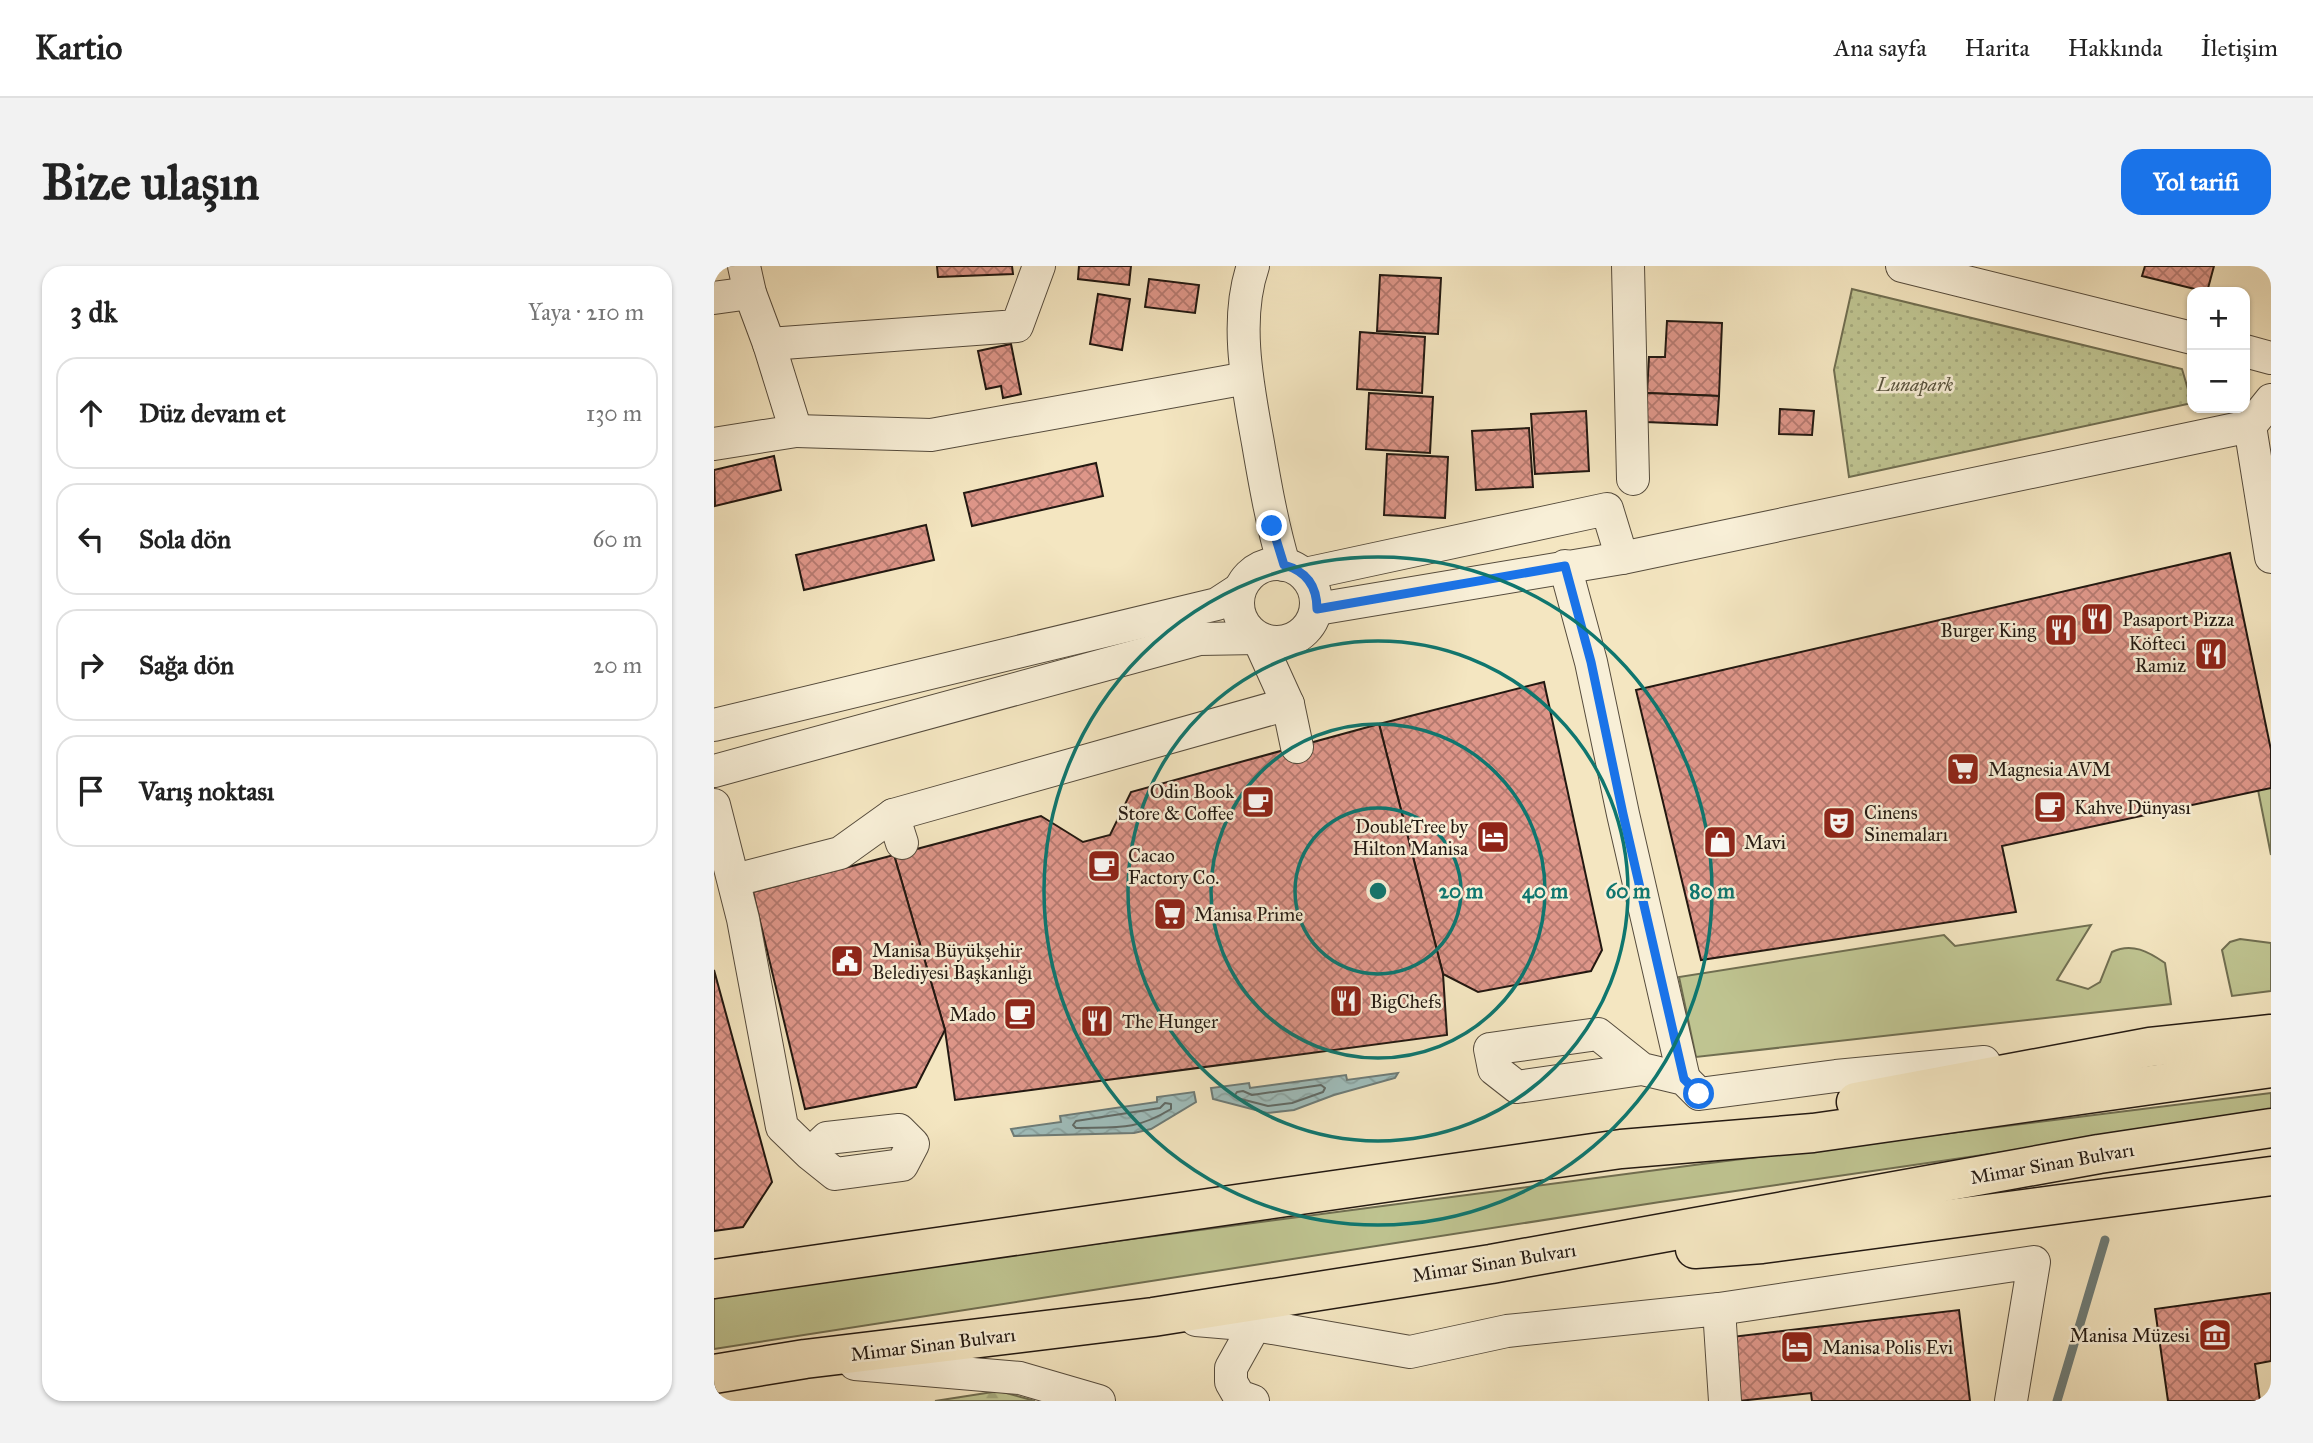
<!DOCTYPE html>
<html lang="tr">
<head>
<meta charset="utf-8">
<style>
	body { margin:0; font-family:"IM FELL Great Primer",serif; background:#f2f2f2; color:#222 }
	.controls { position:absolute; right:21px; top:21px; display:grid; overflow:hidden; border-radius:14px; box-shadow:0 2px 5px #0004 }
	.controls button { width:63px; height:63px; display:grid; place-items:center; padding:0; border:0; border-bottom:2px solid #e0e0e0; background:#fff; color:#222; font:35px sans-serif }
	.stop { position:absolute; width:21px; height:21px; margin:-16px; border:5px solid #1a73e8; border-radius:50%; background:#fff }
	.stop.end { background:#1a73e8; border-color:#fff; box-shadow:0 2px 7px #0008 }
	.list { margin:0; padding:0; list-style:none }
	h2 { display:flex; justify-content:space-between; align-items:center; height:91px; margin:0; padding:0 28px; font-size:30px }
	h2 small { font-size:23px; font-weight:400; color:#767676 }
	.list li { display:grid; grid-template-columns:46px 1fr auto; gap:21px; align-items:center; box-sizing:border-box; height:112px; margin:0 14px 14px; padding:0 14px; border:2px solid #e0e0e0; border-radius:21px }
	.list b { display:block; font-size:26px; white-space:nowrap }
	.list em { font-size:23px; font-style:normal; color:#767676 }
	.icon { flex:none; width:38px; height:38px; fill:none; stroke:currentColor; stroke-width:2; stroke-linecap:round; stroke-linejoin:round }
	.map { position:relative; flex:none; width:1557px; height:1135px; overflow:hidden; border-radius:21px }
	header { display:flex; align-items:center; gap:42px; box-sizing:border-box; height:98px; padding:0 35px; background:#fff; border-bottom:2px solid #e0e0e0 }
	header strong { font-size:33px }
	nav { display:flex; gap:38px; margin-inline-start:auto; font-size:24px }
	.intro { display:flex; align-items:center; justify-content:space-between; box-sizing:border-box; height:168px; padding:0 42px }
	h1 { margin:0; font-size:49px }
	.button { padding:18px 32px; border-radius:21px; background:#1a73e8; color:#fff; font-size:24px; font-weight:700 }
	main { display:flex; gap:42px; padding:0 42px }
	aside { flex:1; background:#fff; border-radius:21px; box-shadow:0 2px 5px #0004 }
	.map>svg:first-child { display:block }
	.grass { fill:#bfc491; stroke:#706e51; stroke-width:2 }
	.forest { fill:url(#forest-firs); stroke:#706e51; stroke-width:2 }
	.park { fill:url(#park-dots); stroke:#706e51; stroke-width:2 }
	.water { fill:url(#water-waves); stroke:#6d7b77; stroke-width:2 }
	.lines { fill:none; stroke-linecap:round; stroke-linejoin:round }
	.shore { stroke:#606a66; stroke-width:2 }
	.stream { stroke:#6d7b77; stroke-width:9 }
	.building { fill:url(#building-cross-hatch); stroke:#221811; stroke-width:2 }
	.minor-casing { stroke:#564c3d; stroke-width:34 }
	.highway-casing { stroke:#221811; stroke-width:41 }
	.minor { stroke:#f8efd7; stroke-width:32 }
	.highway { stroke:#f4e6c1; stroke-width:38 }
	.route { stroke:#1a73e8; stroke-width:9 }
	.ring { fill:none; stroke:#0f766e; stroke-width:3.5 }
	.labels { text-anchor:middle; stroke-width:5; stroke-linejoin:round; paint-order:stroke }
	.park-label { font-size:19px; font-style:italic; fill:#59543e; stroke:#f8efd7 }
	.poi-label { font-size:19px; fill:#221811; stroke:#f8efd7; text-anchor:start }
	.street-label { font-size:19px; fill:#221811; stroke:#f8efd7 }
	.centre { fill:#0f766e; stroke:#f8efd7; stroke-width:3.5 }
	.ring-label { font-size:21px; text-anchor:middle; font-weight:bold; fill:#0f766e; stroke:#f8efd7; stroke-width:5; stroke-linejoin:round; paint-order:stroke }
</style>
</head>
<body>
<header>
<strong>Kartio</strong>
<nav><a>Ana sayfa</a><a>Harita</a><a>Hakkında</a><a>İletişim</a></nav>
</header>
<div class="intro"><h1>Bize ulaşın</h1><a class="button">Yol tarifi</a></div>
<main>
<aside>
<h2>3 dk<small>Yaya · 210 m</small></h2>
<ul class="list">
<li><svg class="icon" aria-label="ahead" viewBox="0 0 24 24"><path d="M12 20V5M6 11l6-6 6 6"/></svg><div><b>Düz devam et</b></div><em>130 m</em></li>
<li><svg class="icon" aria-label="left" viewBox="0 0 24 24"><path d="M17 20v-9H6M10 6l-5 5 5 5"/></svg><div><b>Sola dön</b></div><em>60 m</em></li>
<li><svg class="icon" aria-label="right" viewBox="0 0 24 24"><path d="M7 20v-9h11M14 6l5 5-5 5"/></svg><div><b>Sağa dön</b></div><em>20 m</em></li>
<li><svg class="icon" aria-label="arrive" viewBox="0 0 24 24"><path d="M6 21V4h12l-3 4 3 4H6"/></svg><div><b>Varış noktası</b></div></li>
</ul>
</aside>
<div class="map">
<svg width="1557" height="1135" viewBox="0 0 1557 1135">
	<defs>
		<pattern id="forest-firs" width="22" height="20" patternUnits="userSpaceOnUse" patternTransform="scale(1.75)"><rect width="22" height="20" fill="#bfc491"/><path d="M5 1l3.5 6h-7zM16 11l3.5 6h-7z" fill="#a4a87c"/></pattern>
		<pattern id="park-dots" width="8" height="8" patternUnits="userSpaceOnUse" patternTransform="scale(1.75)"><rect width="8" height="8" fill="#bfc491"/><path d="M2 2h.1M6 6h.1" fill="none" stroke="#a4a87c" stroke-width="1.8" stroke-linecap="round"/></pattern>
		<pattern id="water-waves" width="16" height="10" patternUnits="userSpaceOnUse" patternTransform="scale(1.75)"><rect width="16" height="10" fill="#9fbdbb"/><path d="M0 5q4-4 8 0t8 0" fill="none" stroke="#89a2a0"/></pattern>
		<pattern id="building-cross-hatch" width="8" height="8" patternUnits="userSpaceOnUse" patternTransform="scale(1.75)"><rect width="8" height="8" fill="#de9689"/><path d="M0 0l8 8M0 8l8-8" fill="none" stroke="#b4796f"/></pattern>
	</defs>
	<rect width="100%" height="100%" fill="#f4e6c1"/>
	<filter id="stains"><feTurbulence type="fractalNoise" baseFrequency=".00286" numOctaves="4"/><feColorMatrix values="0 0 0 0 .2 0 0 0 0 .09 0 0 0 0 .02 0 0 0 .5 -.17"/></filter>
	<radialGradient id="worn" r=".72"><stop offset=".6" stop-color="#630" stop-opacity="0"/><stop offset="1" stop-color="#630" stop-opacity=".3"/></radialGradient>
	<!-- grass -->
	<g class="grass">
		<polygon points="1557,520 1557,589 1544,524"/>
		<path d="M1377 659 1343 714 1374 723 1386 716 1398 686C1418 676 1435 686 1451 697L1457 738 982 791 965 711 1230 669 1241 680Z"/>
		<polygon points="1526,673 1557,677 1557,725 1518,730 1508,684 1516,676"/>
		<polygon points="1557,827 1557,847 946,936 0,1083 0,1028 988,898"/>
	</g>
	<!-- forest -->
	<polygon class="forest" points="285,1125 321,1135 221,1135"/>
	<!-- park -->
	<polygon class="park" points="1138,23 1468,103 1478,137 1135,211 1120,104"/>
	<!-- water -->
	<g class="water">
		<polygon points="684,807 681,812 620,829 580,844 553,847 499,833 497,822 535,817 536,822 632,809 633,814"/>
		<polygon points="480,826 482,836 437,863 420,867 300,870 297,863 347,856 346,850 443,836 443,831"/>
	</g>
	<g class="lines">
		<!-- shore -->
		<g class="shore">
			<polygon points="607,819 611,822 609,826 578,837 554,840 523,832 521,829 523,826 529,825 538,829"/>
			<path d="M451 837 457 838V843C421 865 403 861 362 862L359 859 362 855 446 842Z"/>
		</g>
		<!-- stream -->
		<polyline class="stream" points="1343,1135 1391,974"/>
	</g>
	<!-- building -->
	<g class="building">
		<polygon points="223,0 298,0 299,8 224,11"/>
		<polygon points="365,0 417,0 415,19 364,13"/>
		<polygon points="1431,0 1500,0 1493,26 1428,10"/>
		<polygon points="666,9 727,12 724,68 663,65"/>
		<polygon points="435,13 485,19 481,47 431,41"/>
		<polygon points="384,28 416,33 408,84 376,78"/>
		<polygon points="953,55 1008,57 1005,130 933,127 935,91 951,91"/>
		<polygon points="646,66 711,71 708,127 643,123"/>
		<polygon points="297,78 307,128 289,132 287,120 272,123 264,85"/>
		<polygon points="655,127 719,131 716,187 652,183"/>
		<polygon points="933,127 1005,130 1003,159 932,156"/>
		<polygon points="1066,143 1100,145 1098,169 1065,168"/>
		<polygon points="872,145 875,205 821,208 817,148"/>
		<polygon points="815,162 819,221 762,224 758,165"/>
		<polygon points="673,188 734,191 731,252 670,249"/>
		<polygon points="60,190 67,224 1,240 0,204"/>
		<polygon points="382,197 389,230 258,260 250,227"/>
		<polygon points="212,259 220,294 90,324 82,289"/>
		<polygon points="1516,287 1557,484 1557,522 1288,580 1302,646 987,694 922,424"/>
		<polygon points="830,416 888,684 877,705 764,726 729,708 665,458"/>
		<polygon points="665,458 729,708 733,769 241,834 231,764 180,589 327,550 369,576 396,569 417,526"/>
		<polygon points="180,589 231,764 202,821 91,843 39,626"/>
		<polygon points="0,704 58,916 29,961 0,965"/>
		<polygon points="1557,1027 1557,1095 1541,1098 1546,1135 1454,1135 1441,1043"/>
		<polygon points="1245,1044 1256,1135 1098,1135 1097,1127 1025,1135 1017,1071"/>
	</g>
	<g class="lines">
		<defs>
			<g id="minor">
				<path d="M539 0C520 55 534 121 544 177 551 218 558 258 570 299"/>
				<polyline points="914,0 919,213"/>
				<polyline points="1188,0 1478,72"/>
				<polyline points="0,32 36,27"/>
				<polyline points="55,78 303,60 325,0"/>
				<polyline points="1531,85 1557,92"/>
				<polyline points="1536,160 1557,291"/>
				<polyline points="82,165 217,169 533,112"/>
				<polyline points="0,178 82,165 55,78 36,27 30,0"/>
				<circle cx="563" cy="337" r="39"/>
				<polyline points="851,300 877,396 909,548 970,813"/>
				<polyline points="591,308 893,243 908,292"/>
				<polyline points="603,343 908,292 1536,160 1557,134"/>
				<polyline points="544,372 574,438 583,481"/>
				<polyline points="0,459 503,338 526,323"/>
				<polyline points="0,505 485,373 544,372"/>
				<polyline points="0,539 29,653 68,861 96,888 121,908 188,899 199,878 185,864 113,872 96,888"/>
				<polyline points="179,549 188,577"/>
				<polyline points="21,614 126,587 179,549 574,438"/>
				<polyline points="928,803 803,821 780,803 776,783 884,768 928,803 970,813 985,828 1122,810 1270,796"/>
				<polyline points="1005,1043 1320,996 1297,1135"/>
				<polyline points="482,1054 541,1059 696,1086 793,1065 1005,1043 1011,1135"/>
				<polyline points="141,1098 306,1112 385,1135"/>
				<polyline points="539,1135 525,1130 517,1116 517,1102 541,1059 556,1051"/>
			</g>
			<g id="highway">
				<polyline points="1142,836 1436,781 1557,768"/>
				<polyline points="981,983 1048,978 1557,910"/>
				<polyline points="0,1013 907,883 1099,867 1557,802"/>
				<polyline points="0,1108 91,1093 439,1051 777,998 1385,888 1557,862"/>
			</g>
		</defs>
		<!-- minor casing -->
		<use href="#minor" class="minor-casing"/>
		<!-- highway casing -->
		<use href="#highway" class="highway-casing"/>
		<!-- minor -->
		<use href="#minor" class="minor"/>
		<!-- highway -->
		<use href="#highway" class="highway"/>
	</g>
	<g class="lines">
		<!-- route -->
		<path class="route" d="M558 260 570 299C592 305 603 320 603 343L851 300 877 396 909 548 970 813 985 828"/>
	</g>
	<!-- distance rings -->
	<g class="ring">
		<circle cx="664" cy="625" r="83"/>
		<circle cx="664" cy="625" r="167"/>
		<circle cx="664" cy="625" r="250"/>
		<circle cx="664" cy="625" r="334"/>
	</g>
	<!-- icons -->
	<defs>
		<symbol id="restaurant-square" viewBox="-11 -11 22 22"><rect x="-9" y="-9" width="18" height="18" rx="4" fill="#8f2418" stroke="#f8efd7"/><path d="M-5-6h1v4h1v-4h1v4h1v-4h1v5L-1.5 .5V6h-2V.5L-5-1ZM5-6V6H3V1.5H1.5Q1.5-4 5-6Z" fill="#fff"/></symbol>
		<symbol id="supermarket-square" viewBox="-11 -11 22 22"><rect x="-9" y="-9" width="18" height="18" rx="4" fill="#8f2418" stroke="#f8efd7"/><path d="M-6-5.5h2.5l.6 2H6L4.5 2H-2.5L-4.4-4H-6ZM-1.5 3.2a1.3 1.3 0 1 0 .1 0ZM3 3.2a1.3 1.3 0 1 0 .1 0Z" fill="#fff"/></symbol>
		<symbol id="cafe-square" viewBox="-11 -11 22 22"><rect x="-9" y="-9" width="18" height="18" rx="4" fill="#8f2418" stroke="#f8efd7"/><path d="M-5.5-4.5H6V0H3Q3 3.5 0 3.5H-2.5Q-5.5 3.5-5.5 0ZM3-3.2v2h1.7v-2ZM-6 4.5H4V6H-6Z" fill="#fff"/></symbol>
		<symbol id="theatre-square" viewBox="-11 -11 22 22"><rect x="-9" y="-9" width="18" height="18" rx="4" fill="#8f2418" stroke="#f8efd7"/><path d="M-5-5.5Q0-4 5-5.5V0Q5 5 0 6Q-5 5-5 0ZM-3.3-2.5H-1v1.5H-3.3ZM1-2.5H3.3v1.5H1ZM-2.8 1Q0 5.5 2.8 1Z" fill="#fff"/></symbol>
		<symbol id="hotel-square" viewBox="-11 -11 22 22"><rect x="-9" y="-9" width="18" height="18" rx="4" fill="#8f2418" stroke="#f8efd7"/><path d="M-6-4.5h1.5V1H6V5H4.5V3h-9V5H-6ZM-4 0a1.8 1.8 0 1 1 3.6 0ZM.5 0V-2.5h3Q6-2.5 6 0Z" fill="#fff"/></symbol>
		<symbol id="shop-square" viewBox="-11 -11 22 22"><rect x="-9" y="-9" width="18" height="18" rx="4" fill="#8f2418" stroke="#f8efd7"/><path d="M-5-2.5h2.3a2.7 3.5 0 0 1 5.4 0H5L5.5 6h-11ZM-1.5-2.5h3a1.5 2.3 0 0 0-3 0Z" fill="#fff"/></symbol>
		<symbol id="civic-square" viewBox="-11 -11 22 22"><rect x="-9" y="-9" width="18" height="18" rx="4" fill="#8f2418" stroke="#f8efd7"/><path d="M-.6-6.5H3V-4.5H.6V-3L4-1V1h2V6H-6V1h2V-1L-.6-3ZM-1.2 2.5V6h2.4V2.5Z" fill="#fff"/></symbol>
		<symbol id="museum-square" viewBox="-11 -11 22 22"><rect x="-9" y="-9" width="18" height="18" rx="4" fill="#8f2418" stroke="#f8efd7"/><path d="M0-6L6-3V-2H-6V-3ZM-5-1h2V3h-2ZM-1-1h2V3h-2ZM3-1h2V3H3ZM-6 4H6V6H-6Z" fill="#fff"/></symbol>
	</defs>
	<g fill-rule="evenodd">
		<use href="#restaurant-square" x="1364" y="334" width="38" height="38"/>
		<use href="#restaurant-square" x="1328" y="345" width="38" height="38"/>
		<use href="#restaurant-square" x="1478" y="369" width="38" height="38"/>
		<use href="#supermarket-square" x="1230" y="484" width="38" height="38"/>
		<use href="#cafe-square" x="525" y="517" width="38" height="38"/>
		<use href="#cafe-square" x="1317" y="522" width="38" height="38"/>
		<use href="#theatre-square" x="1106" y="538" width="38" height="38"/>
		<use href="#hotel-square" x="760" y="552" width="38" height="38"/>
		<use href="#shop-square" x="987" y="557" width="38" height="38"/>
		<use href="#cafe-square" x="371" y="581" width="38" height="38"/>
		<use href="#supermarket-square" x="437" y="629" width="38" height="38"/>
		<use href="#civic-square" x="114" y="676" width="38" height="38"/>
		<use href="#restaurant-square" x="613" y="716" width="38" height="38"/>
		<use href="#cafe-square" x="287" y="729" width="38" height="38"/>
		<use href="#restaurant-square" x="364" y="736" width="38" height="38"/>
		<use href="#museum-square" x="1482" y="1050" width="38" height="38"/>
		<use href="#hotel-square" x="1064" y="1062" width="38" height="38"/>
	</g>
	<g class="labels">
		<!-- park labels -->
		<g class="park-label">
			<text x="1201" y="125">Lunapark</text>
		</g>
		<!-- poi labels -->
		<g class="poi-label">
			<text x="1408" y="360">Pasaport Pizza</text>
			<text x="1322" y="371" text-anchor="end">Burger King</text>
			<text x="1472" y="384" text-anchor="end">Köfteci<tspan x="1472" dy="22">Ramiz</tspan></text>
			<text x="1274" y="510">Magnesia AVM</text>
			<text x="520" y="532" text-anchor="end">Odin Book<tspan x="520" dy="22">Store &amp; Coffee</tspan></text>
			<text x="1360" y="548">Kahve Dünyası</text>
			<text x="1150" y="553">Cinens<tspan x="1150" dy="22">Sinemaları</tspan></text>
			<text x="754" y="567" text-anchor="end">DoubleTree by<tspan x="754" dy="22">Hilton Manisa</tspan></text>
			<text x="1030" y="583">Mavi</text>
			<text x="414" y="596">Cacao<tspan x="414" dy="22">Factory Co.</tspan></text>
			<text x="480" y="655">Manisa Prime</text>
			<text x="158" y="691">Manisa Büyükşehir<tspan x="158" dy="22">Belediyesi Başkanlığı</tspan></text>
			<text x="656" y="742">BigChefs</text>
			<text x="282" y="755" text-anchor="end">Mado</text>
			<text x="408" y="762">The Hunger</text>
			<text x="1476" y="1076" text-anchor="end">Manisa Müzesi</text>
			<text x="1108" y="1088">Manisa Polis Evi</text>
		</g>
		<!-- street labels -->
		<g class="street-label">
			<text transform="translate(1338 897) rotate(-10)" y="7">Mimar Sinan Bulvarı</text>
			<text transform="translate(780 996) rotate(-9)" y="7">Mimar Sinan Bulvarı</text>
			<text transform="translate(219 1078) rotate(-7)" y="7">Mimar Sinan Bulvarı</text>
		</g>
	</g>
	<circle cx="664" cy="625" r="10" class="centre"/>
	<g class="ring-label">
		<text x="747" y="632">20 m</text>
		<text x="831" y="632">40 m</text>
		<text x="914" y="632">60 m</text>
		<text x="998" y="632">80 m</text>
	</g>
	<rect width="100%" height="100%" filter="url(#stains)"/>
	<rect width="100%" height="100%" fill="url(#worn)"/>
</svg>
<div class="controls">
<button>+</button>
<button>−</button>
</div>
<div class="stop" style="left:985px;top:828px"></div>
<div class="stop end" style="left:558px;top:260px"></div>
</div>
</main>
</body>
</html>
